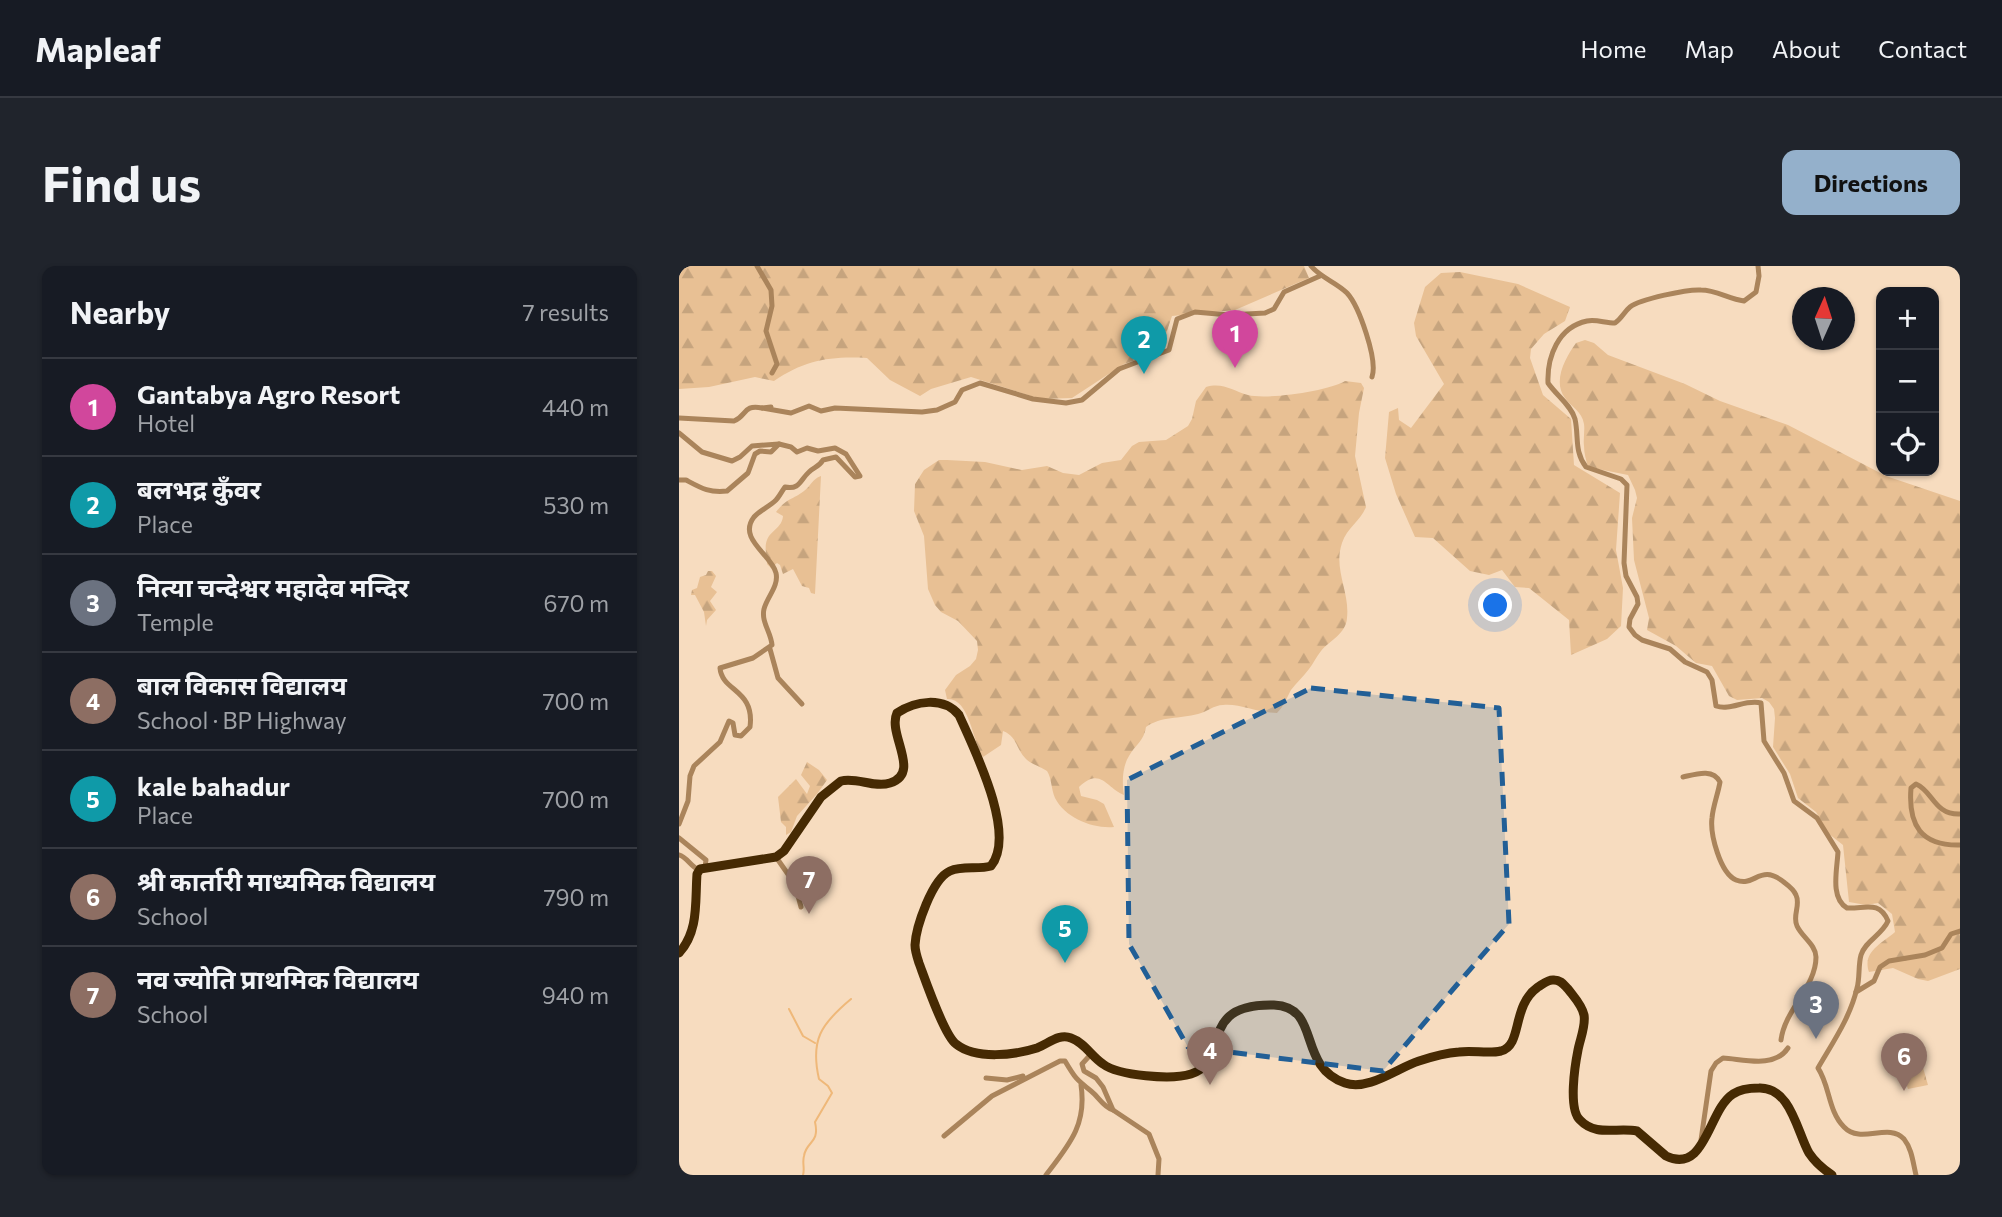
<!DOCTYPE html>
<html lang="en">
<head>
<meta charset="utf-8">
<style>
	body { margin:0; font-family:Commissioner,"Noto Sans Devanagari",sans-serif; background:#20242c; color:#f1f3f6 }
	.controls { position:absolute; right:21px; top:21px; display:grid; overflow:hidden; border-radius:14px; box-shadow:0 2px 5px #0004 }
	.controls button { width:63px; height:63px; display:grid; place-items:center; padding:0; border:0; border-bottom:2px solid #363941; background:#171b24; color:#f1f3f6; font:35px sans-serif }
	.compass { position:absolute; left:1113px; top:21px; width:63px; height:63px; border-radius:50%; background:#171b24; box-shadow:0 2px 5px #0004; rotate:3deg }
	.you { position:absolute; left:817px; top:340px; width:24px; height:24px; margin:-18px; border:5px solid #fff; border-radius:50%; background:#1a73e8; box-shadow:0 0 0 10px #1a73e833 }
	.badge { display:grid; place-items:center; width:46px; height:46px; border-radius:50%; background:#94b0cb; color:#fff; font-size:23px; font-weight:700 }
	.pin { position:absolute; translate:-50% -58px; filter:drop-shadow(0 2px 4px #0008) }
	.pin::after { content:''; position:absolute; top:37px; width:24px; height:21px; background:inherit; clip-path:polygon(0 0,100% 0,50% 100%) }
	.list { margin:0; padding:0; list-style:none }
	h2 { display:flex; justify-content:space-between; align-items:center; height:91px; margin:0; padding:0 28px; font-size:30px }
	h2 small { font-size:23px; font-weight:400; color:#9ea1a6 }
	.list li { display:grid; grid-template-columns:46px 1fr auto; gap:21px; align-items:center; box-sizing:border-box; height:98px; padding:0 28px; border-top:2px solid #363941 }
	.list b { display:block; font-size:26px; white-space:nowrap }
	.list p { margin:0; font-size:23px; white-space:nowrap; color:#9ea1a6 }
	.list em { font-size:23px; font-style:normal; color:#9ea1a6 }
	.icon { flex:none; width:38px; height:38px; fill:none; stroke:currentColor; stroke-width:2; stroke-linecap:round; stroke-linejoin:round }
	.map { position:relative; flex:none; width:1281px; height:909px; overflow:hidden; border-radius:14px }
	header { display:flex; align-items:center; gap:42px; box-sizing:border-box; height:98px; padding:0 35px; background:#171b24; border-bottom:2px solid #363941 }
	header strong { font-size:33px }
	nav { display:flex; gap:38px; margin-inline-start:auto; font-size:24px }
	.intro { display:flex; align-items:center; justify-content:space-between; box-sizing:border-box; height:168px; padding:0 42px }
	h1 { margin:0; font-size:49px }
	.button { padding:18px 32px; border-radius:14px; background:#94b0cb; color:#111; font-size:24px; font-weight:700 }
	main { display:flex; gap:42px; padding:0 42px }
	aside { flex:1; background:#171b24; border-radius:14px; box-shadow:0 2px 5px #0004 }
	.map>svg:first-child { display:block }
	.forest { fill:url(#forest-firs) }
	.park { fill:url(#park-crowns) }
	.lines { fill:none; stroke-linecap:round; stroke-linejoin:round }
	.stream { stroke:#efb879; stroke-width:2 }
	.street { stroke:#aa845b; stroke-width:5 }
	.highway { stroke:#462a03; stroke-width:9 }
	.marked { fill:#225f96; fill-opacity:0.2; stroke:#225f96; stroke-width:5; stroke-dasharray:14 9; stroke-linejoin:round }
</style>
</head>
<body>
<header>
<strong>Mapleaf</strong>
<nav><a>Home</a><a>Map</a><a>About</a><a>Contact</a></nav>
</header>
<div class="intro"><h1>Find us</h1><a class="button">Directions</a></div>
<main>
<aside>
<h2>Nearby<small>7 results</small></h2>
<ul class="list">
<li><span class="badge" style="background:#d1479c">1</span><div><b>Gantabya Agro Resort</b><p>Hotel</p></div><em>440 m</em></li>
<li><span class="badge" style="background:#0f9aa8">2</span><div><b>बलभद्र कुँवर</b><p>Place</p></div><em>530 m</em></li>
<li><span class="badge" style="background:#6b7280">3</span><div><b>नित्या चन्देश्वर महादेव मन्दिर</b><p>Temple</p></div><em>670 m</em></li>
<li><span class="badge" style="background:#8d6e63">4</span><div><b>बाल विकास विद्यालय</b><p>School · BP Highway</p></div><em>700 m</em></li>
<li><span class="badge" style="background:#0f9aa8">5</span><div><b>kale bahadur</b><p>Place</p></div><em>700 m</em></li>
<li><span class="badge" style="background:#8d6e63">6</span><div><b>श्री कार्तारी माध्यमिक विद्यालय</b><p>School</p></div><em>790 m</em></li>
<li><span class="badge" style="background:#8d6e63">7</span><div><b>नव ज्योति प्राथमिक विद्यालय</b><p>School</p></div><em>940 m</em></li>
</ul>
</aside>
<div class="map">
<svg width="1281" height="909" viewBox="0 0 1281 909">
	<defs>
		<pattern id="forest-firs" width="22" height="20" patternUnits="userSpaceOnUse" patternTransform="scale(1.75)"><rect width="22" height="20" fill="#e8c094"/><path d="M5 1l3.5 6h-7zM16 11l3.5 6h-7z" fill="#c6a47e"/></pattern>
		<pattern id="park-crowns" width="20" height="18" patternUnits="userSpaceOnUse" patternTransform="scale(1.75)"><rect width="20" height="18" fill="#e8c094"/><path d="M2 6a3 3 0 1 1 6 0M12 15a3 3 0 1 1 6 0" fill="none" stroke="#c6a47e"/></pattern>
	</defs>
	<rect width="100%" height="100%" fill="#f7dcbf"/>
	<!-- forest -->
	<g class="forest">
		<path d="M0 0H625L630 12 556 44 493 50 481 86 445 98 393 132 362 133 292 111 252 123 241 130 211 114 188 92C151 90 126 94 95 115L76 111 30 121 0 123Z"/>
		<polygon points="781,6 839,18 891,41 886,55 865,68 852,83 851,92 864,129 892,153 895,199 941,227 937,284 944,322 942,360 928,373 892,389 890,354 850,322 836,321 823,304 810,309 791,305 754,272 736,271 717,228 706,192 710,146 719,142 720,154 732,162 765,118 737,70 735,57 746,21 762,7"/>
		<path d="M906 74 915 77 929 89 1006 118 1041 135 1109 159 1207 210 1281 235V703L1249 715 1239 713 1214 702 1190 706C1183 686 1202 678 1216 666L1213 648 1199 637 1187 639 1170 636 1164 579 1150 568 1137 546 1119 532 1111 508 1094 481 1096 452 1095 443 1090 436 1083 432 1058 434 1050 430 1033 400 1017 397 997 380 968 364 970 352 955 294 953 252 958 232 956 224 949 209 909 201C907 194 905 187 905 180 904 173 906 165 905 158 903 145 892 141 886 132 873 115 887 91 897 77Z"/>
		<path d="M666 115 682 117 685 122 680 147 676 190 687 241C682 254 668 262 663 277 654 303 671 326 668 352 667 368 651 374 642 385 637 391 634 398 630 403 624 411 617 417 612 424 607 433 605 440 598 447 579 447 560 437 544 439 535 439 528 446 519 448 501 453 482 450 467 461 465 475 456 479 450 490 443 501 443 517 445 529 428 523 422 500 400 521L402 530 418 534 425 538 435 561C414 563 386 552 376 532 372 523 373 513 368 505 361 500 353 499 347 493 337 483 338 470 324 465L322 479 304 491C293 475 291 432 268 433L266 424 277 409 291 400 297 393 299 384 298 375 279 355 262 346 256 339 249 323 245 270 235 245 236 218 245 204 260 194H268L306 196 343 204 368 200 384 207 400 209 423 197 442 194 453 180 460 176 487 174 509 160 513 153 517 135 527 121C544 116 554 125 569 129 588 134 650 125 666 115Z"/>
		<path d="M142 210 136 328 132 327 130 322 123 320 114 303 104 308 101 299 98 297 92 302 88 298C88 290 85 281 88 274 92 264 103 262 104 250L97 246C108 232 113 234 125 225 132 220 133 213 142 210Z"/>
		<polygon points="29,305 33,305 37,310 32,321 38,326 31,335 37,344 28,354 27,360 25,346 16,329 12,329 13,324 18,322 21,311 27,309"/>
		<polygon points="128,496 140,504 148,514 138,528 118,550 112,566 107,569 107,561 102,556 99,531 117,513 128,528 131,520 122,509"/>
	</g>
	<!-- park -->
	<polygon class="park" points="1243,798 1249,819 1229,823 1222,804"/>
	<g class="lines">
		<!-- stream -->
		<g class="stream">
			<polyline points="110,743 124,770 136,777"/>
			<path d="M124 909C126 903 123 896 125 890 127 875 141 878 136 856L153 827 149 820 140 813C131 774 142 758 172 733"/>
		</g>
		<!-- street -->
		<g class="street">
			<polyline points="78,0 92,24 93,40 87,65 98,98 93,107"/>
			<path d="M632 0C642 12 657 16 668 27 680 40 699 94 693 111"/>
			<path d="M1079 0 1080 10 1077 26 1065 35C1050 33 1037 24 1022 24 1009 23 961 33 951 41 945 46 943 52 936 57 926 57 917 53 908 55 879 61 868 91 869 117 877 129 892 139 896 153 900 171 895 185 907 201L942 213 948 219 945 297 947 310 958 331 959 338 951 353 950 361 956 369 963 374 991 383 1006 396 1028 406 1033 414 1037 440C1052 445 1066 433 1082 437L1085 475 1105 507 1115 535 1138 552 1159 586C1158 604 1151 632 1168 642 1186 643 1200 634 1209 655 1203 669 1186 675 1182 689 1179 700 1181 712 1178 722 1171 752 1154 776 1139 802 1151 820 1149 845 1165 861 1182 879 1209 856 1225 873 1233 883 1234 897 1237 909"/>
			<polyline points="92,141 83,142 112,147 130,140 142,145 156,142 243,146 258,144 276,136 283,124 301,117 354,133 387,137 403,134 440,103 490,84 498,53 516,46 550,49 586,47 595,43 605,26 641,10"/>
			<path d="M0 152 55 155C68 150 64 138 83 142"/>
			<path d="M0 167 23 186 53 195 61 191 73 180 100 178 92 186 81 185 76 188 69 207 48 225C30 227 22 222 7 214H0"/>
			<polyline points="91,383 99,412 123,438"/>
			<path d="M1004 511C1017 508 1034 502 1041 516 1039 528 1034 540 1033 552 1031 568 1041 607 1057 614 1076 622 1081 596 1106 617 1110 620 1115 624 1117 629 1122 639 1113 650 1118 660 1123 671 1137 679 1137 691 1137 721 1106 743 1102 774"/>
			<path d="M1281 548C1255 549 1254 525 1237 518L1232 522C1229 559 1242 580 1281 579"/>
			<path d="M0 558 9 535 11 510 15 500 41 476 50 455 54 457 56 469 62 470 71 461C76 423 43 426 41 402L74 392 93 379C92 366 82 356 85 343 88 331 100 320 97 307 93 289 58 273 75 251 81 244 90 241 97 234 100 231 103 225 106 221 121 224 121 214 130 206 135 201 140 201 144 194L157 191 176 211 181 210 167 188 156 182 139 185 128 182 118 186 112 181 100 178"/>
			<polyline points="0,572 27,594 26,601"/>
			<path d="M0 589C8 591 12 601 20 604"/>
			<polyline points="97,591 113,614 112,619 117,622 122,641"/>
			<polyline points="1177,726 1195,715 1201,701 1210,695 1246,689 1263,682 1272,668 1281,665"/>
			<polyline points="413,787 403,798 405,805 417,812 424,821 434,844 470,868 480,893 479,909"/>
			<polyline points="307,812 328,814 344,810"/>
			<path d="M265 870 313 830 381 795H386C396 812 397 813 412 825 421 832 423 840 434 844"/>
			<path d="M1022 874 1032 805 1037 797 1044 792C1064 793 1095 803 1109 782"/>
			<polyline points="0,903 2,909"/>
			<path d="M367 909C390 879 408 859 402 819"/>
		</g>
		<!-- highway -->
		<path class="highway" d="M0 687C20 665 16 636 18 608L21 603 97 591 105 585 142 531 162 515C178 511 195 522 211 517 243 507 208 468 218 447 236 435 264 430 280 449 295 483 338 568 312 600 299 604 284 599 271 605 253 613 237 661 236 679 236 685 238 691 240 697 246 713 265 769 277 778 297 794 336 789 358 782 369 778 380 767 392 772 406 777 412 790 424 798 440 810 493 814 512 808 553 795 516 737 595 739 643 741 617 800 666 817 690 825 718 802 740 795 752 791 767 787 780 786 794 784 809 788 822 785 844 779 832 740 859 721 864 718 869 713 875 714 882 714 885 719 889 723 895 731 903 739 905 749 907 760 901 773 899 784 896 799 889 843 901 854 917 871 938 861 958 865L987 890C1027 909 1029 844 1054 828 1061 823 1071 822 1080 822 1112 821 1118 866 1130 887 1136 896 1144 903 1153 909"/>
	</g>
	<!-- marked area -->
	<path class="marked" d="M632 422 820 442 830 658 704 805 509 781 450 678 448 514Z"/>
</svg>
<div class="controls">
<button>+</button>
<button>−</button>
<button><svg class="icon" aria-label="locate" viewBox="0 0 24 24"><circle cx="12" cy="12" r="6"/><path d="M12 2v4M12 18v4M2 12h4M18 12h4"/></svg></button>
</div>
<svg class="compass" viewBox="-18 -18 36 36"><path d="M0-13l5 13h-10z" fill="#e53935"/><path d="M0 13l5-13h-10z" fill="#9ea1a6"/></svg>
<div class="you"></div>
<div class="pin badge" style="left:556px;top:102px;background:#d1479c">1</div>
<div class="pin badge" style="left:465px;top:108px;background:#0f9aa8">2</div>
<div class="pin badge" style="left:1137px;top:773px;background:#6b7280">3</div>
<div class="pin badge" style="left:531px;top:819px;background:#8d6e63">4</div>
<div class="pin badge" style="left:386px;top:697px;background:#0f9aa8">5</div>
<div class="pin badge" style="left:1225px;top:825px;background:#8d6e63">6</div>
<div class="pin badge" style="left:130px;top:648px;background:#8d6e63">7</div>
</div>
</main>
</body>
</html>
